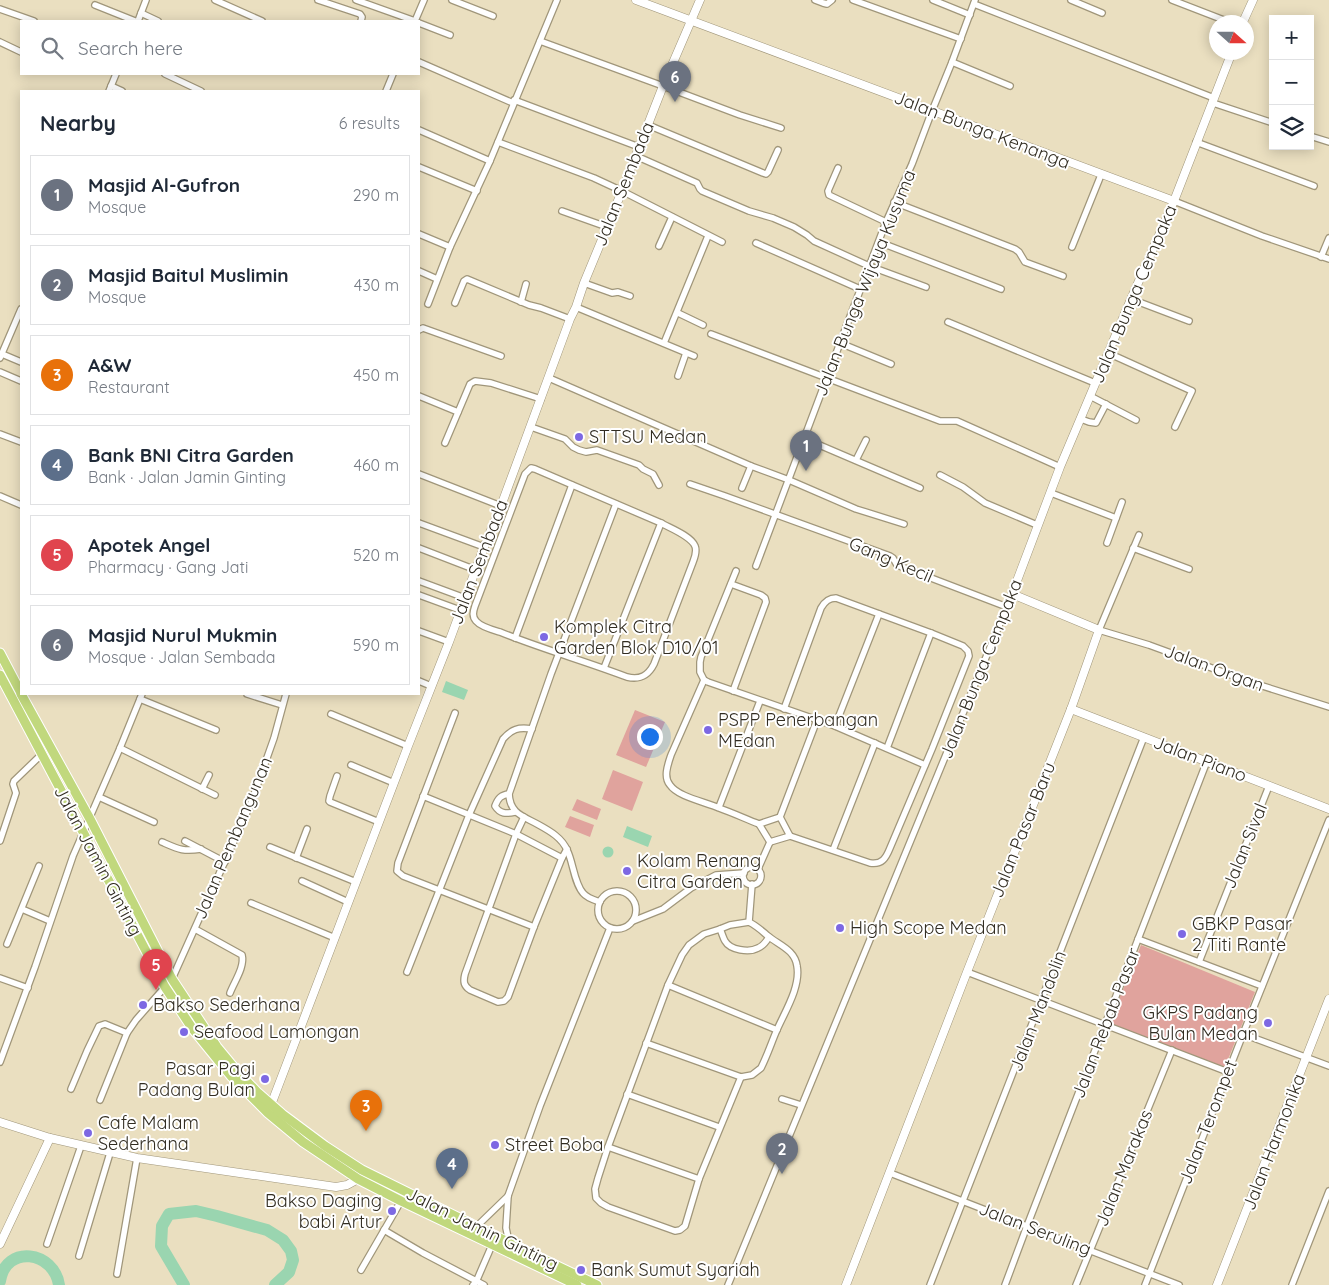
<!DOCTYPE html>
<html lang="en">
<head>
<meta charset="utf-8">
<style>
	body { margin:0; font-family:Quicksand,sans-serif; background:#f6f6f7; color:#1f2937 }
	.controls { position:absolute; right:15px; top:15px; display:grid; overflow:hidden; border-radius:0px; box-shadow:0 2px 12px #0003 }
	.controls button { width:45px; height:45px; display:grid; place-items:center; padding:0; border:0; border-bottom:1px solid #e0e1e3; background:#fff; color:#1f2937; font:25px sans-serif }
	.compass { position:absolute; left:1209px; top:15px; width:45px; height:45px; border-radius:50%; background:#fff; box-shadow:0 2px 12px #0003; rotate:111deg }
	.you { position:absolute; left:649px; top:736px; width:18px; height:18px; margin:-12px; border:4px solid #fff; border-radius:50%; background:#1a73e8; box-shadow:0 0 0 8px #1a73e833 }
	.badge { display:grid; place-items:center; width:32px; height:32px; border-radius:50%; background:#b45309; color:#fff; font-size:16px; font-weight:700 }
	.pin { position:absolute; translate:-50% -41px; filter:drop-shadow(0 1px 2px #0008) }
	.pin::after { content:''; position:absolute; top:26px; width:18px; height:15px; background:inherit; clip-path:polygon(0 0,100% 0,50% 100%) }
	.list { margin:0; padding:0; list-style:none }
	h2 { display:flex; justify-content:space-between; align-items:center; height:65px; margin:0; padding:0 20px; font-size:21px }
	h2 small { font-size:16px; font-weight:400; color:#747a83 }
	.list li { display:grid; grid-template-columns:32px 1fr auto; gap:15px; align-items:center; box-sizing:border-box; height:80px; margin:0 10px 10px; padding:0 10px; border:1px solid #e0e1e3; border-radius:0px }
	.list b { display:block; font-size:19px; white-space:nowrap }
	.list p { margin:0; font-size:16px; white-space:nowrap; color:#747a83 }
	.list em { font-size:16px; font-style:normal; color:#747a83 }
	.icon { flex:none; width:28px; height:28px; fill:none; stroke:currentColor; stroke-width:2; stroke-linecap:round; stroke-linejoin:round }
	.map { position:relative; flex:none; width:1329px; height:1285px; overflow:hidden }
	.search { position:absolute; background:#fff; box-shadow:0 2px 12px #0003; left:20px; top:20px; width:400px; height:55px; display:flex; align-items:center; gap:12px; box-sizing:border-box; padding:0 18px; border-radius:0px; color:#747a83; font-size:19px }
	.panel { position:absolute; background:#fff; box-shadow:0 2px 12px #0003; left:20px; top:90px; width:400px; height:605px; border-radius:0px }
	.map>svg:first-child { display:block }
	.green { fill:#e0a39d }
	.water { fill:#9ad5b0 }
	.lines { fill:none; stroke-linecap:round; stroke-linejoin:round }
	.river { stroke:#9ad5b0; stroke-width:12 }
	.minor-casing { stroke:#a0967a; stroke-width:8 }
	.tertiary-casing { stroke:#a0967a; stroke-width:9 }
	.primary-casing { stroke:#fff; stroke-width:11 }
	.minor { stroke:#fff; stroke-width:5.5 }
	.tertiary { stroke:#fff; stroke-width:8 }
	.primary { stroke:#c1d87d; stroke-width:9 }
	.poi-dot { fill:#7d68e3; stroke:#fff; stroke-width:2 }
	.labels { text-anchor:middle; stroke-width:4; stroke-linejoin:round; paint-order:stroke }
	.street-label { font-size:18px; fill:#322d22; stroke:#fff }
	.poi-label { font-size:18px; fill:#322d22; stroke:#fff; text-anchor:start }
</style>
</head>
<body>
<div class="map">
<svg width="1329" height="1285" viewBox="0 0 1329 1285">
	<rect width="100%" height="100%" fill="#eadfc0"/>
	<!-- green -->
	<g class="green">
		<polygon points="635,710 665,722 646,767 616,755"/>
		<polygon points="613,770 643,782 632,811 602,799"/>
		<polygon points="577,799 601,809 597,820 572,810"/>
		<polygon points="570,816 594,825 590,837 565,827"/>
		<polygon points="1141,945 1255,992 1225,1067 1109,1024"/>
	</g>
	<!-- water -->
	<g class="water">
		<polygon points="446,681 468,690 464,700 442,692"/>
		<polygon points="627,826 652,836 648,847 623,837"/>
		<circle cx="608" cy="852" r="5.5"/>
	</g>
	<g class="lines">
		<!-- river -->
		<g class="river">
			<path d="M0 1281C6 1244 54 1251 59 1285"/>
			<polyline points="184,1285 161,1246 162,1226 169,1214 196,1211 217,1216 267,1230 283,1240 291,1251 293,1260 289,1272 275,1285"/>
		</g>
		<defs>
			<g id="minor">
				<polyline points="215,0 262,21"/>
				<polyline points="318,0 360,14 362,17 361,21"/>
				<polyline points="356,0 415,21"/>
				<polyline points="452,0 493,16"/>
				<polyline points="815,0 823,3 827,4 832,0"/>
				<polyline points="853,0 961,39"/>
				<polyline points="933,0 970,15"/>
				<polyline points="1071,0 1102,13"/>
				<polyline points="1172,0 1229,22"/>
				<polyline points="974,4 1214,98"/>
				<polyline points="95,5 135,21"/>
				<polyline points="0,9 34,21"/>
				<polyline points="141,13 158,21"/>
				<polyline points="138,21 146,0"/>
				<polyline points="415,21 424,0"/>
				<polyline points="419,23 450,35"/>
				<polyline points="540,41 663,86 740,115 781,128"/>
				<polyline points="0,42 21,52"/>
				<polyline points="419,62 513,103"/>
				<polyline points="952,62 1010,86"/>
				<polyline points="165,74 201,91"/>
				<polyline points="111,86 122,91"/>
				<polyline points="109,91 116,74"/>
				<polyline points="386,91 393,74"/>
				<polyline points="514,100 639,147"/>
				<polyline points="1213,103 1273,123"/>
				<polyline points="648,125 763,173 766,174 768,172 778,150"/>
				<polyline points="419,130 490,161"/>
				<polyline points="1310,136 1329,142"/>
				<polyline points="498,142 594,178 622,191 722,242"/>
				<polyline points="1196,142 1314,186"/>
				<polyline points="636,156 697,183 700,189 702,191 749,211 773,218 794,227 807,235 814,241 869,266 926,287"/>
				<polyline points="419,167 477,191"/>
				<polyline points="838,168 828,191 829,195 886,222"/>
				<polyline points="1174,201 1262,236 1329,259"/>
				<polyline points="894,202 1015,249 1019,252 1025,262 1063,276"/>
				<polyline points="562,211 607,227"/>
				<polyline points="419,234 450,247"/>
				<polyline points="879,242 1001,289"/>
				<polyline points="756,243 860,289"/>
				<polyline points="659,246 672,217"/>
				<polyline points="1072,247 1101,175"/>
				<polyline points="1321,257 1329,238"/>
				<polyline points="419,271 437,279"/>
				<polyline points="584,283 612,293 618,292 630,296"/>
				<polyline points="1131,299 1189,321"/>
				<polyline points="521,302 526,284"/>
				<polyline points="455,303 464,281 467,279 529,305 541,308 570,319"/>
				<polyline points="428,304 450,247 490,161 557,0"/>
				<polyline points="576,307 694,356"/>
				<polyline points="678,313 703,325"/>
				<polyline points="948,322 1095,383"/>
				<polyline points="419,330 423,328 501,356"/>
				<polyline points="711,334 940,421 957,421 1060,467"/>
				<polyline points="664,343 708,236"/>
				<polyline points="840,343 891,364"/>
				<polyline points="1108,353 1192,391 1175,427"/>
				<polyline points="2,354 21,362"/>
				<polyline points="0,358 21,309"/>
				<polyline points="0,372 21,381"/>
				<polyline points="678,376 686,353"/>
				<polyline points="549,378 751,466 789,480 856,509 904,524"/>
				<polyline points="419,396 458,412"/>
				<polyline points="1090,396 1136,420"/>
				<polyline points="1081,419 1089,422 1096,423 1106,404"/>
				<polyline points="531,427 565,439 573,447 579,450 586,452 597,450 639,465 643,469 653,474 659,485"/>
				<polyline points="0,434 21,442"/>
				<polyline points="803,438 920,488"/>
				<polyline points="445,443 470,384 475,381 491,383 541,399"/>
				<polyline points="856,460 866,440"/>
				<path d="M531 468 535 469 661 523C670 528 691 536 695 546 697 551 695 557 693 562L654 664C648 676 640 680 627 677 585 661 542 649 500 632 493 630 481 627 476 621 472 616 473 612 475 606L525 474Z"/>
				<polyline points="419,474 501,506"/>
				<polyline points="940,475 963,487 985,503 1037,525"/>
				<polyline points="690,484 725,496 890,556 893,558 897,565 1007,607"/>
				<polyline points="742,488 751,466"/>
				<polyline points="1051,493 1116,518"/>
				<polyline points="0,496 21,505"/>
				<polyline points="419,523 484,547"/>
				<polyline points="1139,535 1099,630 1149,645 1250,682 1329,707"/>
				<polyline points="1107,543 1122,502"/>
				<polyline points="419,548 476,570"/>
				<polyline points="1133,548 1189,569"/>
				<polyline points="756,566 840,343 886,222 912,164 932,111 952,62 975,0"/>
				<polyline points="736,571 701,657 700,662 700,672 704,680 708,682 835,726 925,765"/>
				<polyline points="419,581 465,598"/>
				<polyline points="731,584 761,595 765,598 766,602 733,691"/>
				<polyline points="419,595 460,610"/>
				<polyline points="419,631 449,642"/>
				<polyline points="515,638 572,485"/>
				<polyline points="604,668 661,523"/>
				<path d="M704 680 671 755C668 764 663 777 670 785 678 797 706 802 719 808 733 813 746 819 759 824"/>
				<polyline points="419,681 431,686"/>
				<polyline points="247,694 282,705"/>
				<polyline points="140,699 216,730"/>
				<path d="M784 709 821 608C825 601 829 598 836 598L931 633 963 646 968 651 969 656 932 749 890 848C886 858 882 865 870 863L790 836"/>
				<polyline points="455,713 398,863 397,871 403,876 534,927"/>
				<polyline points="331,714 408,746"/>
				<polyline points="835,726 879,614"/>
				<polyline points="120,748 215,795"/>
				<polyline points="887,748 931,633"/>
				<polyline points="351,765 394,783"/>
				<polyline points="337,776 330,796 329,801 330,802 379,822"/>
				<polyline points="202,789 209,775"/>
				<path d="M509 794C501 795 498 798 495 806 500 814 506 814 515 812"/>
				<polyline points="423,796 516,834 562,858"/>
				<polyline points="99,797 154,822"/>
				<polyline points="719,807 760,701"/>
				<path d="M524 817 516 834 465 974C463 982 464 986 470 990L498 1002 504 1001 508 997 534 927 562 858 567 849"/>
				<polyline points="0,841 16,793 13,784 14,781 42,754"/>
				<polyline points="185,841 225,862"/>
				<path d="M162 842C178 849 183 852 201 849"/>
				<polyline points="770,842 790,836 780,817 817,720"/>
				<polyline points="770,842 759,824 780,817"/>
				<polyline points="270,847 356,882"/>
				<polyline points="833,850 875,743"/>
				<polyline points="296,858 307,829"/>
				<circle cx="752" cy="876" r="9"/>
				<polyline points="758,869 770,842"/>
				<polyline points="302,881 348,902"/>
				<circle cx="617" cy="910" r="19"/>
				<path d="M600 902C594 900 587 898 583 893 574 883 573 861 567 850 562 838 550 831 539 825 523 816 510 814 509 794L551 674 616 504"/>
				<polyline points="251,903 335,938"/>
				<polyline points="22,909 50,921"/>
				<polyline points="633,921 663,909 691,888 716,875 744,873"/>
				<path d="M195 929 242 955C245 967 234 982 230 993"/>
				<path d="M720 929C722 933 723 938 725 941 730 950 749 953 758 948 763 946 766 942 769 937"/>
				<polyline points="1138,939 1262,986"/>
				<polyline points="7,944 39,866"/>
				<polyline points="1199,962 1269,786"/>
				<path d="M407 972 469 815 503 739C512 729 518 727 532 729"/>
				<polyline points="967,972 1228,1072"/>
				<polyline points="0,978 28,988"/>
				<polyline points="172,979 251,803 274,738 286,694"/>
				<polyline points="668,985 777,1030"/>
				<polyline points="1243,1034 1329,1066"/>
				<path d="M646 1043 741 1077 752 1075 761 1068C767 1056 771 1044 776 1032 784 1013 801 987 797 966 795 950 779 945 768 936 762 931 757 926 749 922L752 884"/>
				<polyline points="0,1062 35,967 73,856 120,748 142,694"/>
				<polyline points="741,1077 699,1179 685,1226 680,1230 675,1231 608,1207 601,1203 596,1198 595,1189 598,1178 608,1147 668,985 682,955 689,945 704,934 720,929 730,925 749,922"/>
				<polyline points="71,1089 87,1051 99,1026 105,1024 127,1033"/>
				<polyline points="627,1094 719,1127"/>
				<polyline points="782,1099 801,1105"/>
				<polyline points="100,1100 127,1033 136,1020 165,987"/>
				<polyline points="608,1147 699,1179"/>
				<polyline points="890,1173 1179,1285"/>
				<polyline points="475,1228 508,1196"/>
				<polyline points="384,1230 423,1253 484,1285"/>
				<polyline points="47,1244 81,1146"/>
				<polyline points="508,1244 509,1242 506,1228 508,1196 540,1106 610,928"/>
				<polyline points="79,1256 110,1153"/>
				<polyline points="361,1270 401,1201"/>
				<polyline points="117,1274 137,1158"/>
				<polyline points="473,1285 476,1282 492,1245"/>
				<polyline points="728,1285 1012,594"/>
				<polyline points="930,1285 1144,737"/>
				<polyline points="1005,1285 1027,1226 1207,761"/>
				<polyline points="1076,1285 1172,1050"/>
				<polyline points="1145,1285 1243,1034 1329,820"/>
				<polyline points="1292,1285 1329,1191"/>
			</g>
			<g id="tertiary">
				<polyline points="636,0 1174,201"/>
				<polyline points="1243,22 1253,0"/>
				<polyline points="1071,709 1329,809"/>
				<polyline points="271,1105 408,746 449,642 484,547 501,506 570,319 576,307 584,283 622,191 663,86 700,0"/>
				<polyline points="0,1122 50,1138 137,1158 336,1187 347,1185 358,1179"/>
				<polyline points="0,1244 50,1138"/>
				<polyline points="846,1285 967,972 1071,709 1099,630 1012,594 1060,467 1131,299 1174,201 1232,52"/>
				<polyline points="1217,1285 1329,999"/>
			</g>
			<g id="primary">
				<polyline points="0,653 21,693"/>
				<polyline points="0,675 165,987 192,1028 231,1076 268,1113 303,1142 358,1179 401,1201 577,1285"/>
				<polyline points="21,694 90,819 172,979 217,1047 236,1070 258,1093 282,1114 325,1146 362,1170 534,1255 597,1285"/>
			</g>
		</defs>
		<!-- minor casing -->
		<use href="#minor" class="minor-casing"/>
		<!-- tertiary casing -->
		<use href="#tertiary" class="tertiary-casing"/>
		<!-- primary casing -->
		<use href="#primary" class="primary-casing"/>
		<!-- minor -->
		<use href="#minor" class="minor"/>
		<!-- tertiary -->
		<use href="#tertiary" class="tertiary"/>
		<!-- primary -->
		<use href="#primary" class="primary"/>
	</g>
	<!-- markers -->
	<g class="poi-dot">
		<circle cx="579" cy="437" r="5"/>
		<circle cx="544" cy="637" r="5"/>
		<circle cx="708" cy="730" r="5"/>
		<circle cx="627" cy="871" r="5"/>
		<circle cx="840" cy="928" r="5"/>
		<circle cx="1182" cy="934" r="5"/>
		<circle cx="143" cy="1005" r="5"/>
		<circle cx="1268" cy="1023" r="5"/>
		<circle cx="184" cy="1032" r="5"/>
		<circle cx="265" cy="1079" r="5"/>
		<circle cx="88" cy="1133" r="5"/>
		<circle cx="495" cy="1145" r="5"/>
		<circle cx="392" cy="1211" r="5"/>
		<circle cx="581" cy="1270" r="5"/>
	</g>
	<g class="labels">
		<!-- street labels -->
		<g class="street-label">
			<text transform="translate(982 130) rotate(21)" y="6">Jalan Bunga Kenanga</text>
			<text transform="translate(624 184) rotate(-68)" y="6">Jalan Sembada</text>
			<text transform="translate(865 283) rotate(-68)" y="6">Jalan Bunga Wijaya Kusuma</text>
			<text transform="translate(1134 294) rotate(-67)" y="6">Jalan Bunga Cempaka</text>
			<text transform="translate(891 560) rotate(23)" y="6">Gang Kecil</text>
			<text transform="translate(479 562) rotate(-69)" y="6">Jalan Sembada</text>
			<text transform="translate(1214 668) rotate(20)" y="6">Jalan Organ</text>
			<text transform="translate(981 669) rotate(-68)" y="6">Jalan Bunga Cempaka</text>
			<text transform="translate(1200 759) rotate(21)" y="6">Jalan Piano</text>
			<text transform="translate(1023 830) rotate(-68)" y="6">Jalan Pasar Baru</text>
			<text transform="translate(233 838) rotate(-67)" y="6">Jalan Pembangunan</text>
			<text transform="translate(1245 846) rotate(-68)" y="6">Jalan Sival</text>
			<text transform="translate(98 861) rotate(62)" y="6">Jalan Jamin Ginting</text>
			<text transform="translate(1038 1011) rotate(-69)" y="6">Jalan Mandolin</text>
			<text transform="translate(1106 1023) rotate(-69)" y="6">Jalan Rebab Pasar</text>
			<text transform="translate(1208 1122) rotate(-69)" y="6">Jalan Terompet</text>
			<text transform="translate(1274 1142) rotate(-69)" y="6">Jalan Harmonika</text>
			<text transform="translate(1124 1168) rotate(-68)" y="6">Jalan Marakas</text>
			<text transform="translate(482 1229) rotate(26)" y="6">Jalan Jamin Ginting</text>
			<text transform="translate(1035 1229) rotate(21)" y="6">Jalan Seruling</text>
		</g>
		<!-- poi labels -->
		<g class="poi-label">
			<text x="589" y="443">STTSU Medan</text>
			<text x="554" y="633">Komplek Citra<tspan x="554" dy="21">Garden Blok D10/01</tspan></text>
			<text x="718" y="726">PSPP Penerbangan<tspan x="718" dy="21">MEdan</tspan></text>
			<text x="637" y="867">Kolam Renang<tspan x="637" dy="21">Citra Garden</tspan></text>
			<text x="1192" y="930">GBKP Pasar<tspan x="1192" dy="21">2 Titi Rante</tspan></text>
			<text x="850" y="934">High Scope Medan</text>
			<text x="153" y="1011">Bakso Sederhana</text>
			<text x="1258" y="1019" text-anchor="end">GKPS Padang<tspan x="1258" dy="21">Bulan Medan</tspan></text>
			<text x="194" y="1038">Seafood Lamongan</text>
			<text x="255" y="1075" text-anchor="end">Pasar Pagi<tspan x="255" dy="21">Padang Bulan</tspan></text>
			<text x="98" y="1129">Cafe Malam<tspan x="98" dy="21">Sederhana</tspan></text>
			<text x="505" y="1151">Street Boba</text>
			<text x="382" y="1207" text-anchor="end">Bakso Daging<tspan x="382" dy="21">babi Artur</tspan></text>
			<text x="591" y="1276">Bank Sumut Syariah</text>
		</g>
	</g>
</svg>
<div class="controls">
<button>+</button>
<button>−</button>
<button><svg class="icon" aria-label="layers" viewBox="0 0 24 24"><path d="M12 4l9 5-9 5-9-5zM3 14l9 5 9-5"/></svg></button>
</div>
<svg class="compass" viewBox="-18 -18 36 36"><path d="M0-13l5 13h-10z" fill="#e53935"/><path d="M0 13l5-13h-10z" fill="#747a83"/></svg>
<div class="you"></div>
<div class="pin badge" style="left:806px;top:471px;background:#6b7280">1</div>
<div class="pin badge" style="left:782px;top:1174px;background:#6b7280">2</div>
<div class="pin badge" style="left:366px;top:1131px;background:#e8710a">3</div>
<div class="pin badge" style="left:452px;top:1189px;background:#5c6f8a">4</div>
<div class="pin badge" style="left:156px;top:990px;background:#e0444e">5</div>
<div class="pin badge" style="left:675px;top:102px;background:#6b7280">6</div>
<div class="search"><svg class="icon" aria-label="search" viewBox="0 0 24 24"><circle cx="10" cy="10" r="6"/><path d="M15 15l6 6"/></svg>Search here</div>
<section class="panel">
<h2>Nearby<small>6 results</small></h2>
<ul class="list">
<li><span class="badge" style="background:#6b7280">1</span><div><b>Masjid Al-Gufron</b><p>Mosque</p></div><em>290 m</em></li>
<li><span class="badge" style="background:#6b7280">2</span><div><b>Masjid Baitul Muslimin</b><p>Mosque</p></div><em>430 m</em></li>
<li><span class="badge" style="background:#e8710a">3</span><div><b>A&amp;W</b><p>Restaurant</p></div><em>450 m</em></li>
<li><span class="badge" style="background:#5c6f8a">4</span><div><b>Bank BNI Citra Garden</b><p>Bank · Jalan Jamin Ginting</p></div><em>460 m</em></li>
<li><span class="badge" style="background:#e0444e">5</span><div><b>Apotek Angel</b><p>Pharmacy · Gang Jati</p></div><em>520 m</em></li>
<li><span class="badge" style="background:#6b7280">6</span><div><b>Masjid Nurul Mukmin</b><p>Mosque · Jalan Sembada</p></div><em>590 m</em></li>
</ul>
</section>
</div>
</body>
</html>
